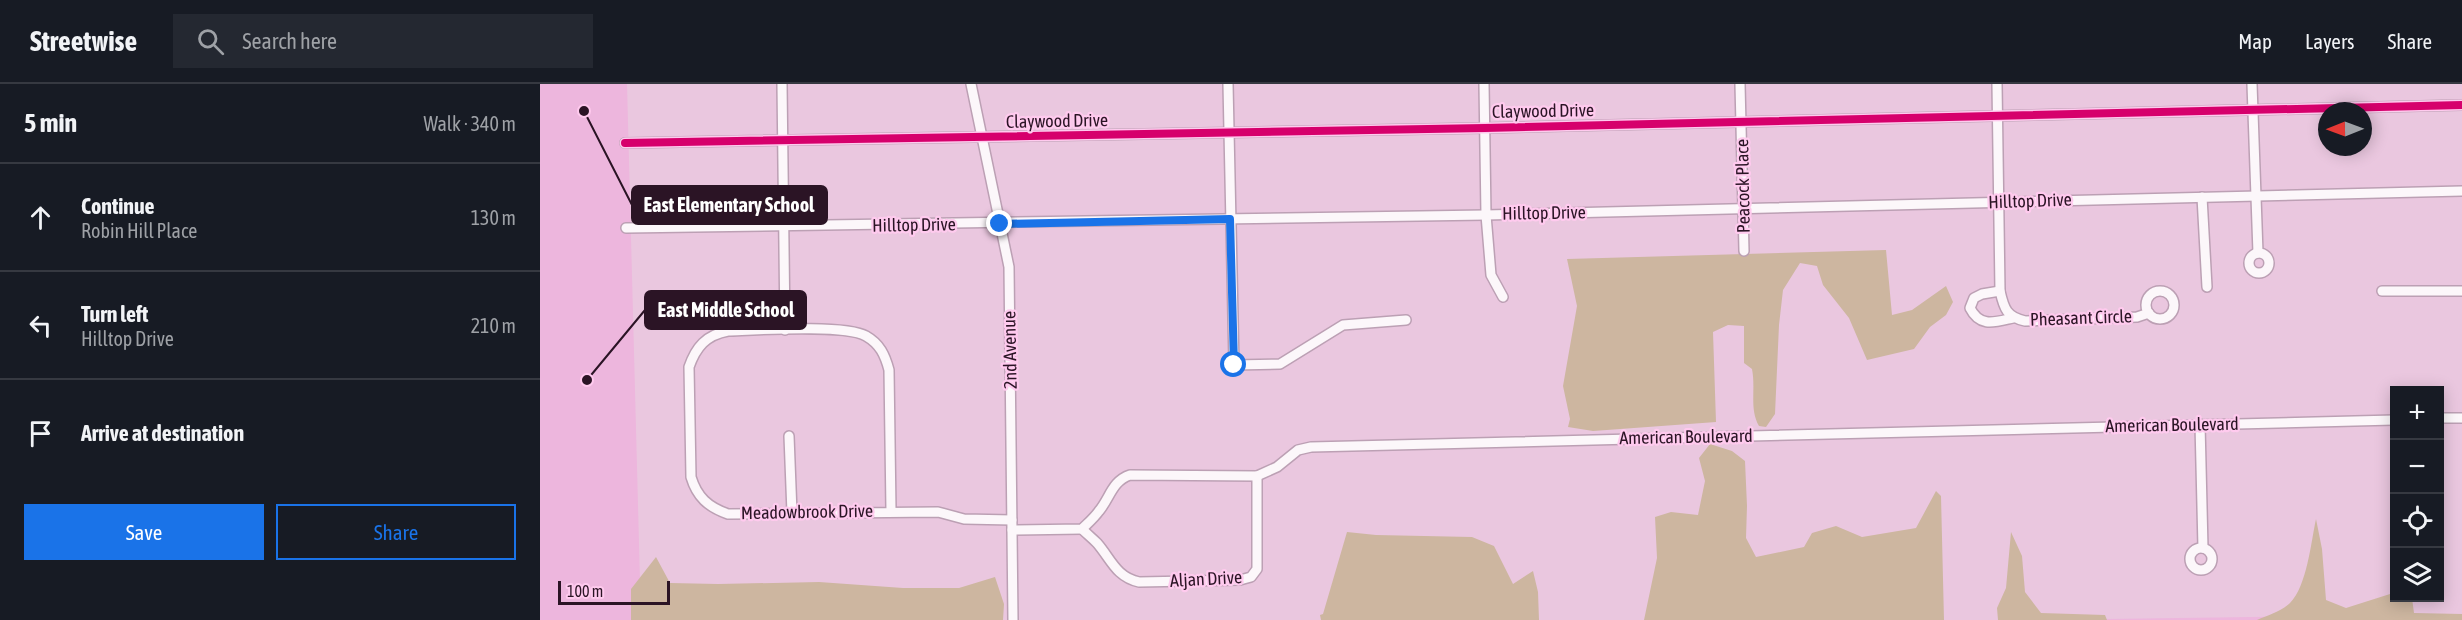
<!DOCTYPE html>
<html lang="en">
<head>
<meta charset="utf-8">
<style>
	body { margin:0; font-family:"Asap Condensed",sans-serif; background:#242831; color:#f1f3f6 }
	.controls { position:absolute; right:18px; bottom:18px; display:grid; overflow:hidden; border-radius:0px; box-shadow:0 3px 15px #0003 }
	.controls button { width:54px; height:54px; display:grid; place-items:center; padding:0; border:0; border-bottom:2px solid #363941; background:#171b24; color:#f1f3f6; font:30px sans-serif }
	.compass { position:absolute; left:1778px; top:18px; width:54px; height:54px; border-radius:50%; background:#171b24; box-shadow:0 3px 15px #0003; rotate:269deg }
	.scale { position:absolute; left:18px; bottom:15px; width:112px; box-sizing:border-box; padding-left:6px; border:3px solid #2b1425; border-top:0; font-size:16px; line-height:21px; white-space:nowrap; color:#2b1425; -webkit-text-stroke:4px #ffcaee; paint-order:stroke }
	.stop { position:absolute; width:18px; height:18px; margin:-14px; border:4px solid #1a73e8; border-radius:50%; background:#fff }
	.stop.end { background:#1a73e8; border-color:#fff; box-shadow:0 2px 6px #0008 }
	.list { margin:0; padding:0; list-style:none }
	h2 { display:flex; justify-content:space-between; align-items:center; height:78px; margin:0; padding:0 24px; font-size:26px }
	h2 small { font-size:20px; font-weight:400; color:#9ea1a6 }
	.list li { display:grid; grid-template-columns:39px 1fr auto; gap:18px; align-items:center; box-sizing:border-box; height:108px; padding:0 24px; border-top:2px solid #363941 }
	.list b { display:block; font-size:22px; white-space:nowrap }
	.list p { margin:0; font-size:20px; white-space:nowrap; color:#9ea1a6 }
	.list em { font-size:20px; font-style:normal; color:#9ea1a6 }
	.actions { display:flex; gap:12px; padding:18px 24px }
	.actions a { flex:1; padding:14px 0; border:2px solid #1a73e8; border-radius:0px; text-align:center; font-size:21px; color:#1a73e8 }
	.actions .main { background:#1a73e8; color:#fff }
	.icon { flex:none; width:33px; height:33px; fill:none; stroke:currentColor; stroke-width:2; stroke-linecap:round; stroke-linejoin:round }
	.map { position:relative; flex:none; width:1922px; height:536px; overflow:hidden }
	header { display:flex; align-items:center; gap:36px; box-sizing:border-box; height:84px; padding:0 30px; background:#171b24; border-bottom:2px solid #363941 }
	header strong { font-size:28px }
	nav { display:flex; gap:33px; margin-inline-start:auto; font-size:21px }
	.search { width:420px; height:54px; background:#242831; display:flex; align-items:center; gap:15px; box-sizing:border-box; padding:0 21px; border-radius:0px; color:#9ea1a6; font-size:22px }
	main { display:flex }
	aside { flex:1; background:#171b24 }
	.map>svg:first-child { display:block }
	.built { fill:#edb6dd }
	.green { fill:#cdb6a0 }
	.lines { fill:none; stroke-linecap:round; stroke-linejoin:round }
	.minor-casing { stroke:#bca0b4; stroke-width:12 }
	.minor { stroke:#fcf7fa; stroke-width:9 }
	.cycleway-casing { stroke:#ffcaee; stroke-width:11 }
	.cycleway { stroke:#d6006c; stroke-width:8 }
	.route { stroke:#1a73e8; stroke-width:8 }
	.labels { text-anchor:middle; stroke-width:4.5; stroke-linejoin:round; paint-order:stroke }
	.street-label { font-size:18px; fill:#2b1425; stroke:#ffcaee }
	.leader { fill:none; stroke:#2b1425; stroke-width:2 }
	.callout-dot { fill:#2b1425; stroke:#ffcaee; stroke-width:2 }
	.callout { fill:#2b1425; stroke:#2b1425; stroke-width:2 }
	.callout-label { font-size:20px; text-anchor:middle; font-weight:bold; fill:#fff }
</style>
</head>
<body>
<header>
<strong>Streetwise</strong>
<div class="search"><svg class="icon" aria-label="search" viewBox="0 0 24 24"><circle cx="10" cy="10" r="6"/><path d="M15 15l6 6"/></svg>Search here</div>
<nav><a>Map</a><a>Layers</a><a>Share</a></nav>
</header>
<main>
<aside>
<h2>5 min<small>Walk · 340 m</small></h2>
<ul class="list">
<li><svg class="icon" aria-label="ahead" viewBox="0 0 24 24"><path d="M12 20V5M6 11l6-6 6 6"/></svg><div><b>Continue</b><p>Robin Hill Place</p></div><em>130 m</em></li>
<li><svg class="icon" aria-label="left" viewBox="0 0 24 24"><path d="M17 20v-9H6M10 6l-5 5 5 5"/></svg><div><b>Turn left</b><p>Hilltop Drive</p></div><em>210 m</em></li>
<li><svg class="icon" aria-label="arrive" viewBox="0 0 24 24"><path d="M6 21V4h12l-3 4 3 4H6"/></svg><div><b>Arrive at destination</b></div></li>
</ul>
<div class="actions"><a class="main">Save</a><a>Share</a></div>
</aside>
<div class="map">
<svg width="1922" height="536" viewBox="0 0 1922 536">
	<rect width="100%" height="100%" fill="#eac7df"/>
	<!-- built -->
	<g class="built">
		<polygon points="0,0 87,0 101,536 0,536"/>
		<polygon points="1854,531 1854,536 1484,536"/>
	</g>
	<!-- green -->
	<g class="green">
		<path d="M1346 166 1352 231 1372 226 1406 202 1413 218 1406 231 1390 243 1374 265 1327 276 1309 234 1283 201 1277 182 1260 179 1243 206 1239 241 1235 330 1226 343 1219 342C1209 324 1216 306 1212 285L1204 279V242L1188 241 1173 248 1176 338 1053 347 1028 343 1030 335 1023 302 1037 222 1027 175Z"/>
		<polygon points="1170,360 1192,367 1205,377 1207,422 1206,454 1216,473 1264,463 1272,449 1296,442 1322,453 1376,444 1396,407 1401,412 1404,536 1104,536 1117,474 1115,433 1131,428 1158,431 1165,397 1159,374"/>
		<path d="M1776 435 1782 465 1786 516 1806 524 1850 510 1854 506V514H1872L1874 529 1922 530V536H1717C1728 531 1740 528 1750 519 1767 502 1771 458 1776 435Z"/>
		<polygon points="807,448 836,451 932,453 954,462 973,500 993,487 998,508 999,536 781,536 780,531 783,530"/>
		<polygon points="1471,448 1482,472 1485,508 1501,529 1565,531 1567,536 1458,536 1457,524 1466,504"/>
		<polygon points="116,473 130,499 178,500 279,498 363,504 419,504 455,493 464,520 463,536 91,536 91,505"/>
	</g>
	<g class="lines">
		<defs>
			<g id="minor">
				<polyline points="242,0 245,246"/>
				<polyline points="431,0 469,183 473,536"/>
				<polyline points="688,0 694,281 740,280 803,241 866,236"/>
				<polyline points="944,0 946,131 951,191 963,213"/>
				<polyline points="1200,0 1204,167"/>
				<path d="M1457 0 1460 207C1464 225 1467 233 1485 237L1597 233 1609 229"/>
				<polyline points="1712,0 1718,169"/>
				<polyline points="85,59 945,44 1922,21"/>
				<polyline points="1662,113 1667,203"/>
				<polyline points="86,144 946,131 1922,107"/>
				<circle cx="1719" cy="179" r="10"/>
				<path d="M1460 207 1442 210 1434 214 1430 224C1440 244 1455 238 1473 234"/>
				<polyline points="1842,207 1922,207"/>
				<circle cx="1620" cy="221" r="14"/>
				<polyline points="1900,334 1922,334"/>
				<polyline points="1660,340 1663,464"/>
				<polyline points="249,352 252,429"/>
				<path d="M351 427 349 286C345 271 340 260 326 252 306 240 216 246 188 247 166 251 156 263 149 283L151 393C157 413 168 423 188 430L398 428 424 435 472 436"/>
				<path d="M542 445C547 450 552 454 557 459 571 475 576 493 599 498L700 496 711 493 717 485V392"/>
				<path d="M472 446 542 445C548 439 554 434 559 427 570 414 572 397 590 391L717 392 737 383 758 366 771 363 1854 336"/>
				<circle cx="1661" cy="475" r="11"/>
			</g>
		</defs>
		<!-- minor casing -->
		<use href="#minor" class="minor-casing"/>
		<!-- minor -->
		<use href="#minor" class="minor"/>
		<defs>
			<polyline id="cycleway" points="85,59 945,44 1922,21"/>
		</defs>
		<!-- cycleway casing -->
		<use href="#cycleway" class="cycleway-casing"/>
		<!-- cycleway -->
		<use href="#cycleway" class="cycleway"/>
	</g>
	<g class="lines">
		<!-- route -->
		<polyline class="route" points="460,140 690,135 694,281"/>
	</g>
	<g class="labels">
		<!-- street labels -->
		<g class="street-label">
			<text transform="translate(1003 27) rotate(-1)" y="6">Claywood Drive</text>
			<text transform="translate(517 37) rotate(-1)" y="6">Claywood Drive</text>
			<text transform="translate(1203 102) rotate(-91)" y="6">Peacock Place</text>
			<text transform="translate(1490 117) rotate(-2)" y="6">Hilltop Drive</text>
			<text transform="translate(1004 129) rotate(-1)" y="6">Hilltop Drive</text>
			<text transform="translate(374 141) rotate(-1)" y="6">Hilltop Drive</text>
			<text transform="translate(1541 234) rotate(-2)" y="6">Pheasant Circle</text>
			<text transform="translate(470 266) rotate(-91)" y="6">2nd Avenue</text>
			<text transform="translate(1632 341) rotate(-1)" y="6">American Boulevard</text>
			<text transform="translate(1146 353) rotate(-1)" y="6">American Boulevard</text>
			<text transform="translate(267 428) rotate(-1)" y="6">Meadowbrook Drive</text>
			<text transform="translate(666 495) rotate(-3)" y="6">Aljan Drive</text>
		</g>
	</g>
	<!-- callouts -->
	<path class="leader" d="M44 27L92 121M47 296L105 226"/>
	<g class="callout-dot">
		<circle cx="44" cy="27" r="6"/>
		<circle cx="47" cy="296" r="6"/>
	</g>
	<g class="callout">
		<rect x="92" y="102" width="195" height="38" rx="6"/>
		<rect x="105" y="207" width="161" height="38" rx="6"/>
	</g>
	<g class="callout-label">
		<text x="189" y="128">East Elementary School</text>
		<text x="186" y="233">East Middle School</text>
	</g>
</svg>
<div class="controls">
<button>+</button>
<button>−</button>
<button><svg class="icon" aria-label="locate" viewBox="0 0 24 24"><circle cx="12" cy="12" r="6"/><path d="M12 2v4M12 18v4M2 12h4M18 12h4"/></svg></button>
<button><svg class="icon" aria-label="layers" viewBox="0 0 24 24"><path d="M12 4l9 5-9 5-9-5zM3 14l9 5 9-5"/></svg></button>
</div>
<svg class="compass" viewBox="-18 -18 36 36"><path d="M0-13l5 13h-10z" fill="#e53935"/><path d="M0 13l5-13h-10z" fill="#9ea1a6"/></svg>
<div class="scale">100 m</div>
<div class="stop" style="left:694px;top:281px"></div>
<div class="stop end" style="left:460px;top:140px"></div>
</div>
</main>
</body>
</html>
